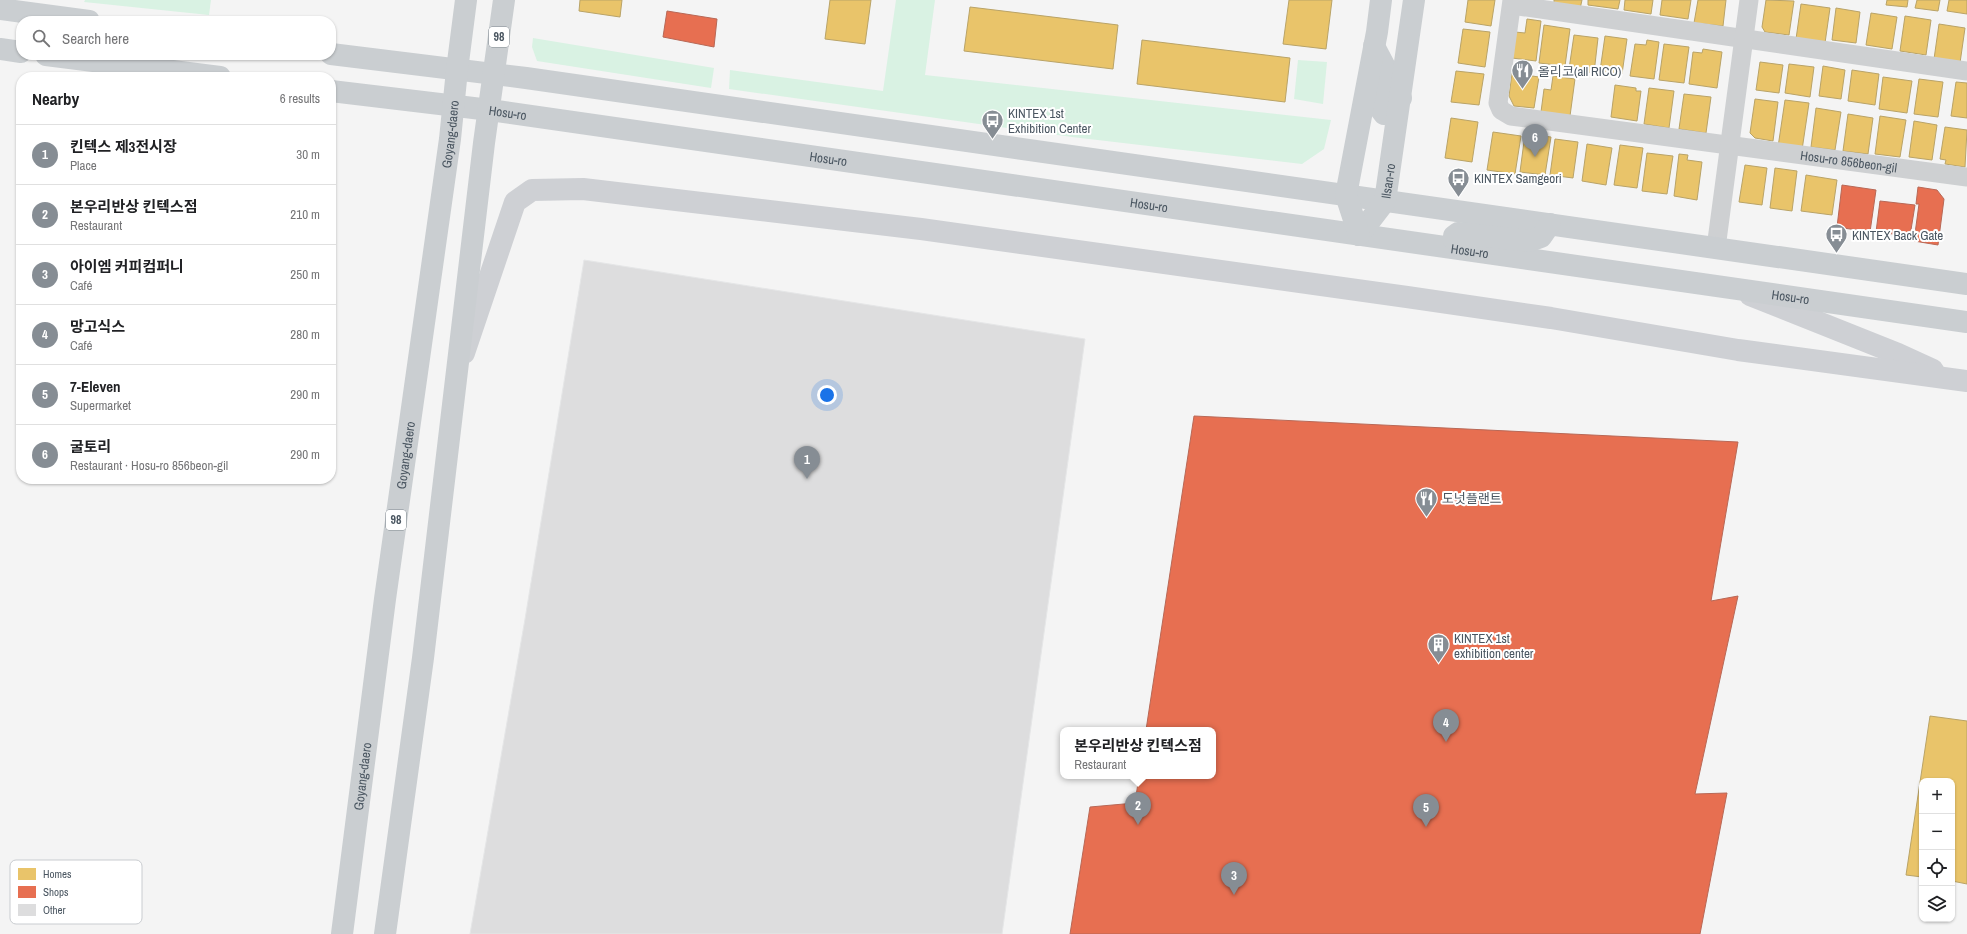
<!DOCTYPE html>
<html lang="en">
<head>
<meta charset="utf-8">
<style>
	body { margin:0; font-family:"Archivo Narrow","Noto Sans KR",sans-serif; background:#f6f6f6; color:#202124 }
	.controls { position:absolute; right:12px; bottom:12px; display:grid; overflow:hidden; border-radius:8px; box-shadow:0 1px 3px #0004 }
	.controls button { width:36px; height:36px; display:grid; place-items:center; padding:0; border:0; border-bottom:1px solid #e0e0e0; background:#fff; color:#202124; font:20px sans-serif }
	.you { position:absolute; left:827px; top:395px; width:14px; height:14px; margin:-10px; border:3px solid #fff; border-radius:50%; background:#1a73e8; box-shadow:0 0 0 6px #1a73e833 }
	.badge { display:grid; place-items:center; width:26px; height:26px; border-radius:50%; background:#868d94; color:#fff; font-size:13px; font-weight:700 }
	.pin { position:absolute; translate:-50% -33px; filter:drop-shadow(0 1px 2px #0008) }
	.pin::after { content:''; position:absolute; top:21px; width:14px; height:12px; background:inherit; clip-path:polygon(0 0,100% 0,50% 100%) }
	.popup { position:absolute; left:1060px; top:727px; width:156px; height:52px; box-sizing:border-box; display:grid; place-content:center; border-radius:8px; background:#fff; filter:drop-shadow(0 1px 3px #0005); font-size:13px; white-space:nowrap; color:#757577 }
	.popup b { font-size:15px; color:#202124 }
	.popup::after { content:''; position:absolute; left:50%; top:100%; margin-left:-8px; border:8px solid transparent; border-top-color:#fff }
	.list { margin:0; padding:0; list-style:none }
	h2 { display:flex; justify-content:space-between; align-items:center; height:52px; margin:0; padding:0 16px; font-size:17px }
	h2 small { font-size:13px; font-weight:400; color:#757577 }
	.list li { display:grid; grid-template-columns:26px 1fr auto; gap:12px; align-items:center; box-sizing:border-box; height:60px; padding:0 16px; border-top:1px solid #e0e0e0 }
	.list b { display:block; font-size:15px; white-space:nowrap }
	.list p { margin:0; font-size:13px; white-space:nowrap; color:#757577 }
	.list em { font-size:13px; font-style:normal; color:#757577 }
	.icon { flex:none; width:22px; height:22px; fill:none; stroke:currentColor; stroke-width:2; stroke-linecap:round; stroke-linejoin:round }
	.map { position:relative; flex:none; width:1967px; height:934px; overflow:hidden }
	.search { position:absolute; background:#fff; box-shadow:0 1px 3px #0004; left:16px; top:16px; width:320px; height:44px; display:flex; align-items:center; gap:10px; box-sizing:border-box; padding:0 14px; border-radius:16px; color:#757577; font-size:15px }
	.panel { position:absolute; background:#fff; box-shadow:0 1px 3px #0004; left:16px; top:72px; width:320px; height:412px; border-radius:16px }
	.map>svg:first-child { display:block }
	.green { fill:#d9f2e3 }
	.homes { fill:#e9c46a; stroke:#b9a367 }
	.shops { fill:#e76f51; stroke:#b86856 }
	.building { fill:#ddddde; stroke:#e5e6e7 }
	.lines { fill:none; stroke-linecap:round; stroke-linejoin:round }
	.minor { stroke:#ced0d2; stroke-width:19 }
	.secondary { stroke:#ced0d4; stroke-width:22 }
	.primary { stroke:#caced1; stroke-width:22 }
	.labels { text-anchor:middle; stroke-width:4; stroke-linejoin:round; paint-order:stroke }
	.shield { fill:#fff; stroke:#808990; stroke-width:1 }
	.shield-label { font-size:12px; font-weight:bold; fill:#4a5661 }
	.poi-label { font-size:13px; fill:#4a5661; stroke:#fff; text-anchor:start }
	.street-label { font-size:13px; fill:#4a5661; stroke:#fff }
	.key { fill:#fff; stroke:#c9ccd0; stroke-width:1 }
	.key-label { font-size:11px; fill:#4a5661 }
</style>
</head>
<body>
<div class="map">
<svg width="1967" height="934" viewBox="0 0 1967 934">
	<rect width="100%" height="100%" fill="#f4f4f4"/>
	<!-- green -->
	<g class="green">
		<polygon points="85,0 211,0 209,15 84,2"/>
		<polygon points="896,0 935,0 925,75 1331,120 1324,149 1302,164 1072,137 729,89 730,70 883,91"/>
		<polygon points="533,38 714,68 711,88 537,61 532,47"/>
		<polygon points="1298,60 1327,62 1323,104 1294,99"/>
	</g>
	<!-- homes -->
	<g class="homes">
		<polygon points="580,0 622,0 620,17 579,11"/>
		<polygon points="830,0 871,0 865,44 825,39"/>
		<polygon points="1289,0 1332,0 1326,49 1283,44"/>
		<polygon points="1468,0 1495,0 1491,26 1465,22"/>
		<polygon points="1554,0 1582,0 1580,9 1554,5"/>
		<polygon points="1588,0 1620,0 1618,9 1588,5"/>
		<polygon points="1625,0 1653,0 1651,14 1624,10"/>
		<polygon points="1662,0 1691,0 1688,19 1660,15"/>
		<polygon points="1698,0 1726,0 1723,26 1694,23"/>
		<polygon points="1766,0 1794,1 1789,35 1765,32 1762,27"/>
		<polygon points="1887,0 1908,0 1907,7 1886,5"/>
		<polygon points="1917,0 1940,0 1938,11 1915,8"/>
		<polygon points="1949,0 1967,0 1967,14 1947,11"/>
		<polygon points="1801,4 1830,8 1825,43 1796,39"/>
		<polygon points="970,7 1118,25 1113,69 964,51"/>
		<polygon points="1836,8 1860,12 1856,43 1832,40"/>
		<polygon points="1871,13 1897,17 1892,49 1866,45"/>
		<polygon points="1905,16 1931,20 1926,55 1900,51"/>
		<polygon points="1527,19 1541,21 1536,61 1512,58 1515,32 1525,33"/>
		<polygon points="1939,24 1965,28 1960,63 1934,59"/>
		<polygon points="1544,25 1570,29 1565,66 1539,63"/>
		<polygon points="1463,29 1490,32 1485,67 1458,63"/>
		<polygon points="1574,35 1598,38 1594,73 1569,69"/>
		<polygon points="1605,36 1627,39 1622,74 1600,71"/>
		<polygon points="1142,40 1290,58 1285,102 1137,84"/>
		<polygon points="1647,40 1659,42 1654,79 1630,76 1635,44 1646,45"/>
		<polygon points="1664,44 1689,47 1684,83 1659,80"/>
		<polygon points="1703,49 1722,52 1717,88 1689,84 1693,52 1702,53"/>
		<polygon points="1760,62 1783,65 1779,93 1756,90"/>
		<polygon points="1789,64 1814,67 1810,97 1785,93"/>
		<polygon points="1823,66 1845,70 1841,99 1819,96"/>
		<polygon points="1852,70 1879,74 1875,105 1848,101"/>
		<polygon points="1456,71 1484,74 1479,105 1451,102"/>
		<polygon points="1512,73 1539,77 1534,108 1514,106 1509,96"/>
		<polygon points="1553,76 1575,79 1570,116 1541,112 1544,89 1551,90"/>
		<polygon points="1883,77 1912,81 1907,113 1879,109"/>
		<polygon points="1919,79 1943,82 1938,117 1914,114"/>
		<polygon points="1956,82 1967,83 1967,118 1951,116"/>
		<polygon points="1615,85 1636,88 1636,91 1641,91 1637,121 1611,117"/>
		<polygon points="1649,88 1674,91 1669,128 1644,124"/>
		<polygon points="1684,94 1711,97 1706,133 1679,129"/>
		<polygon points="1755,99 1778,102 1773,141 1755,138 1750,133"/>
		<polygon points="1785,100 1809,103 1802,150 1778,147"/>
		<polygon points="1816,108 1841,112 1835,150 1811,147"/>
		<polygon points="1848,114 1873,118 1868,154 1843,151"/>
		<polygon points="1880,116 1906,120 1900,157 1875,154"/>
		<polygon points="1451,118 1478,122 1472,162 1445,158"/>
		<polygon points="1914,121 1937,125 1932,160 1909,157"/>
		<polygon points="1945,127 1967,130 1965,167 1945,164 1946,160 1940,159"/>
		<polygon points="1493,132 1521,136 1515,174 1487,170"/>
		<polygon points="1525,134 1551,137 1545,175 1520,172"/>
		<polygon points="1555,139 1578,142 1573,178 1550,175"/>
		<polygon points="1587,144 1612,148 1606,185 1582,181"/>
		<polygon points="1620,145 1643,148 1637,188 1614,185"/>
		<polygon points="1647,153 1673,156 1667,194 1642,191"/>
		<polygon points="1679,154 1688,155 1687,160 1702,162 1697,200 1674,196"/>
		<polygon points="1745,165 1767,168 1762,205 1739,202"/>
		<polygon points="1775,168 1797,171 1792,211 1770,208"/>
		<polygon points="1806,175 1837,180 1832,215 1801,211"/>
		<polygon points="1930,716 1967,721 1967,884 1952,881 1952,781 1922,781 1922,877 1906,875"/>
	</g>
	<!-- shops -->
	<g class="shops">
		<polygon points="667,11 717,19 714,47 663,37"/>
		<polygon points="1842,185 1876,190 1870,232 1837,227"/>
		<polygon points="1918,187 1937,190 1944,199 1938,245 1914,241 1919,204 1916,204"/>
		<polygon points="1880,201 1915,205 1910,236 1876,232"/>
		<polygon points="1194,416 1738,442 1711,601 1738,596 1695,794 1727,793 1700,934 1070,934 1090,807 1135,803 1139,776 1213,776 1213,730 1146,730"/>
	</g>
	<!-- building -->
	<polygon class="building" points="584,260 1085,339 1002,934 470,934 525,619"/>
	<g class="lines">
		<!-- minor -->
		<g class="minor">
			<path id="s1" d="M1512 0 1498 103 1501 110 1511 116 1967 177"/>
			<polyline points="1512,5 1967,71"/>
			<polyline points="1716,248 1749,0"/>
		</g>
		<!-- secondary -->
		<g class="secondary">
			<polyline points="1750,295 1898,354 1933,370"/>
			<polyline points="464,353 515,202 532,190 583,189 921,229 1407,297 1551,318 1738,350 1967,381"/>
		</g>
		<!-- primary -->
		<g class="primary">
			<polyline points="0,9 89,21"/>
			<polyline points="1374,46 1385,67 1381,110 1384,114 1389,113 1401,98"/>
			<polyline points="0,49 21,52"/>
			<polyline points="331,54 526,78 1967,284"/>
			<polyline points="46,55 220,77"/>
			<path id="s2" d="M331 91 490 110 1967 322"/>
			<path id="s3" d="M1359 235 1385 201 1414 0"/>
			<polyline points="1359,235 1346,195 1377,32 1381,0"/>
			<polyline points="1463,249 1454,240 1454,236 1458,233 1530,241 1541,237 1550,224"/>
			<path id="s4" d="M342 934 385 599 450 139 457 70 466 0"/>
			<polyline points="385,934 423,658 484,143 504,0"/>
		</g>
	</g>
	<!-- icons -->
	<defs>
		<symbol id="restaurant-pin" viewBox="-11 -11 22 30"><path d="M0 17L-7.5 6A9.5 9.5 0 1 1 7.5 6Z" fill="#868d94" stroke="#fff"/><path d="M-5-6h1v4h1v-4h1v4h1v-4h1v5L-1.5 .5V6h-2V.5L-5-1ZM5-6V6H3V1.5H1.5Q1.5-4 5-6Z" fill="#fff"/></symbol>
		<symbol id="bus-pin" viewBox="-11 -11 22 30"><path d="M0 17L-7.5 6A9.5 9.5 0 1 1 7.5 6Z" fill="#868d94" stroke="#fff"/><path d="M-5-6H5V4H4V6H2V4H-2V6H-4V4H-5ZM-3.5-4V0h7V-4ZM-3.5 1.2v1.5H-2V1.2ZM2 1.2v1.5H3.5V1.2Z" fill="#fff"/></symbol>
		<symbol id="building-pin" viewBox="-11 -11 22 30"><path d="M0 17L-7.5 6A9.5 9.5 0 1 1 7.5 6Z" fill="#868d94" stroke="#fff"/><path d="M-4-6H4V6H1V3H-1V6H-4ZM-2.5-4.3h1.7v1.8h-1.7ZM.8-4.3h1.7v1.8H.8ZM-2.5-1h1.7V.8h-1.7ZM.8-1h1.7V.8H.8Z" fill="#fff"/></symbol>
	</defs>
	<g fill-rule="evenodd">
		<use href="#restaurant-pin" x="1510" y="58" width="25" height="34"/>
		<use href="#bus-pin" x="980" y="108" width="25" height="34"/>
		<use href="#bus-pin" x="1446" y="166" width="25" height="34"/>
		<use href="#bus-pin" x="1824" y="222" width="25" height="34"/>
		<use href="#restaurant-pin" x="1414" y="486" width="25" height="34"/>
		<use href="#building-pin" x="1426" y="632" width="25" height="34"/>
	</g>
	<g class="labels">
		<!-- shield labels -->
		<g class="shield">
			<rect x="489" y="27" width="20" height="20" rx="3"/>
			<rect x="386" y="510" width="20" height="20" rx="3"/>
		</g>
		<g class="shield-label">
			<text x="499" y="41">98</text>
			<text x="396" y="524">98</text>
		</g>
		<!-- poi labels -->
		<g class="poi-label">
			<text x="1538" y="76">올리코(all RICO)</text>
			<text x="1008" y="118">KINTEX 1st<tspan x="1008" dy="15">Exhibition Center</tspan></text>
			<text x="1474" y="183">KINTEX Samgeori</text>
			<text x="1852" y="240">KINTEX Back Gate</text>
			<text x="1442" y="503">도넛플랜트</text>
			<text x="1454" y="643">KINTEX 1st<tspan x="1454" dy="15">exhibition center</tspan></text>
		</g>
		<!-- street labels -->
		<g class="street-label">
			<text dy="5" stroke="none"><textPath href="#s2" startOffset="178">Hosu-ro</textPath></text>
			<text dy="5" stroke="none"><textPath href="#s4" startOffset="807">Goyang-daero</textPath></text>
			<text dy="5" stroke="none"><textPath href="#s2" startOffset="502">Hosu-ro</textPath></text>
			<text dy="5" stroke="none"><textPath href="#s1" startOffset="464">Hosu-ro 856beon-gil</textPath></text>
			<text dy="5" stroke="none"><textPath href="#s3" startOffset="63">Ilsan-ro</textPath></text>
			<text dy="5" stroke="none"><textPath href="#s2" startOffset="826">Hosu-ro</textPath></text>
			<text dy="5" stroke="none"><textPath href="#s2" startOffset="1150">Hosu-ro</textPath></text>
			<text dy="5" stroke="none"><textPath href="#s2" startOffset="1474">Hosu-ro</textPath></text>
			<text dy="5" stroke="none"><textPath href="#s4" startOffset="483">Goyang-daero</textPath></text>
			<text dy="5" stroke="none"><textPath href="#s4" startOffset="159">Goyang-daero</textPath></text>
		</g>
	</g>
	<!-- legend -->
	<rect x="10" y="860" width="132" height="64" rx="6" class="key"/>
	<rect x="18" y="868" width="18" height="12" fill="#e9c46a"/>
	<rect x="18" y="886" width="18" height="12" fill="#e76f51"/>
	<rect x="18" y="904" width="18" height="12" fill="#ddddde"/>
	<g class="key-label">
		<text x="43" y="878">Homes</text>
		<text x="43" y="896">Shops</text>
		<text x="43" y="914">Other</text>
	</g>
</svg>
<div class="controls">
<button>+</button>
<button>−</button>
<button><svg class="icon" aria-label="locate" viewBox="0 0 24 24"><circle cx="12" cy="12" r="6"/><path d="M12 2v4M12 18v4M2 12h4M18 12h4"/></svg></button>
<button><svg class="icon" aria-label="layers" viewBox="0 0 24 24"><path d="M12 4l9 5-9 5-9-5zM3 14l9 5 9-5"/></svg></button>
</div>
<div class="you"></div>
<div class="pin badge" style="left:807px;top:479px">1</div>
<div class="pin badge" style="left:1138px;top:825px">2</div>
<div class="popup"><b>본우리반상 킨텍스점</b>Restaurant</div>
<div class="pin badge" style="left:1234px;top:895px">3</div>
<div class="pin badge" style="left:1446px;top:742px">4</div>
<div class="pin badge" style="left:1426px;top:827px">5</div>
<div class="pin badge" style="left:1535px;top:157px">6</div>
<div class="search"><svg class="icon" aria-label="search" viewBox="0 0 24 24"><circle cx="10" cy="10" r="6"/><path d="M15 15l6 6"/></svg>Search here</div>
<section class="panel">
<h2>Nearby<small>6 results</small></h2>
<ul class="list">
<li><span class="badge">1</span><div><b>킨텍스 제3전시장</b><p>Place</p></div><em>30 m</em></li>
<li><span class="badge">2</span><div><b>본우리반상 킨텍스점</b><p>Restaurant</p></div><em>210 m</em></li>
<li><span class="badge">3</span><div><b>아이엠 커피컴퍼니</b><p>Café</p></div><em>250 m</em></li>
<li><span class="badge">4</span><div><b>망고식스</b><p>Café</p></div><em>280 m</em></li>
<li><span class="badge">5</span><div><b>7-Eleven</b><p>Supermarket</p></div><em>290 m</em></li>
<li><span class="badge">6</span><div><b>굴토리</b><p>Restaurant · Hosu-ro 856beon-gil</p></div><em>290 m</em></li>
</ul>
</section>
</div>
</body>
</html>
